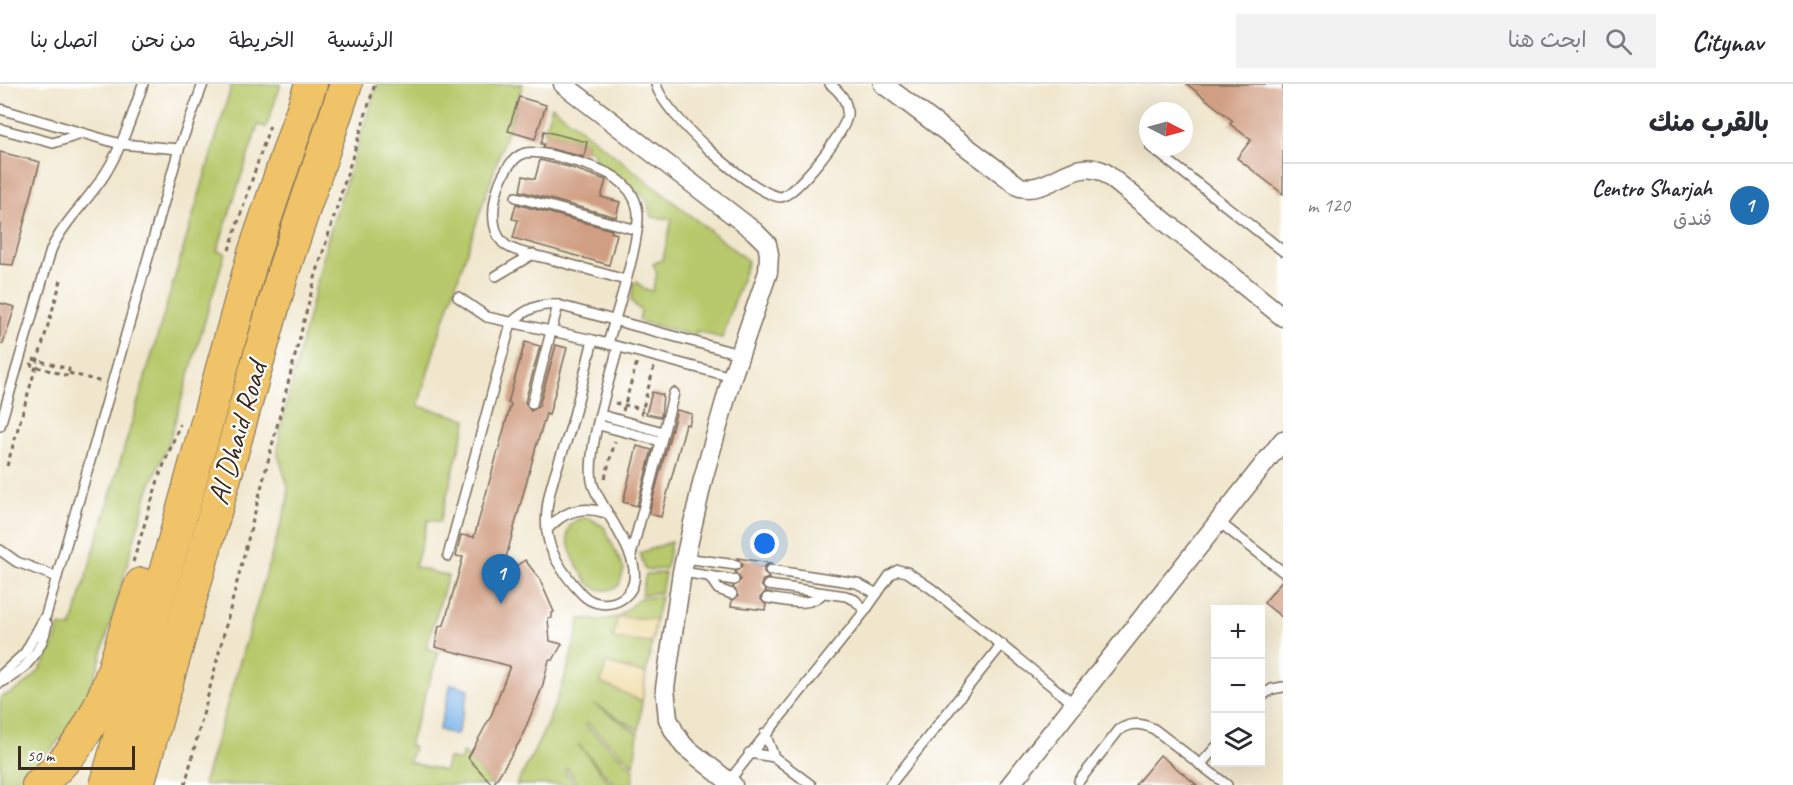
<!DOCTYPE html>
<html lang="ar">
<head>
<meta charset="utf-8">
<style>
	body { margin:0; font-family:Caveat,"Playpen Sans Arabic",sans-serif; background:#f2f2f3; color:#2b2b33; direction:rtl }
	.controls { position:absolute; right:18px; bottom:18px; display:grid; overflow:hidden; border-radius:0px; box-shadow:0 6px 24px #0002 }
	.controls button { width:54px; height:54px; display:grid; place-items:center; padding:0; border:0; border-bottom:2px solid #e1e1e2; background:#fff; color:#2b2b33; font:30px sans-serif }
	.compass { position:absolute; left:1139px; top:18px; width:54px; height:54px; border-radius:50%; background:#fff; box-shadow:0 6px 24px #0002; rotate:96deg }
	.scale { position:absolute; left:18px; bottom:15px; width:117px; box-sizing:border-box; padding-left:6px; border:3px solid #3b2a1e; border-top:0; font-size:16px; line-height:21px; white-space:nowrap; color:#3b2a1e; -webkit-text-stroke:4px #fff; paint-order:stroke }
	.you { position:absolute; left:765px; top:460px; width:21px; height:21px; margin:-15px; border:4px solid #fff; border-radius:50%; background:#1a73e8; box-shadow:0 0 0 9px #1a73e833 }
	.badge { display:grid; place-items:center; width:39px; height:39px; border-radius:50%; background:#1f6fb2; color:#fff; font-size:20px; font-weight:700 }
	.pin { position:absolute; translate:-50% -50px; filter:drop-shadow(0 2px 3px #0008) }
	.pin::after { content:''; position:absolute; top:32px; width:21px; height:18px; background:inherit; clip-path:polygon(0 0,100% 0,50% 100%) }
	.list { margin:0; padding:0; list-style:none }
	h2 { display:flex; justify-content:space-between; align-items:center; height:78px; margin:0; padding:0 24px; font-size:26px }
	h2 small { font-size:20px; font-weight:400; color:#7c7c81 }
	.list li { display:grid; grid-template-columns:39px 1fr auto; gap:18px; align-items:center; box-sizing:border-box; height:84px; padding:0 24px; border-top:2px solid #e1e1e2 }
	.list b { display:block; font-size:22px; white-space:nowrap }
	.list p { margin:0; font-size:20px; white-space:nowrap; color:#7c7c81 }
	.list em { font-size:20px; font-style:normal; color:#7c7c81 }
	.icon { flex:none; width:33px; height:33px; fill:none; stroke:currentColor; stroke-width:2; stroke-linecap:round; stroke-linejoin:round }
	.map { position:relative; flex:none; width:1283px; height:701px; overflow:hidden; direction:ltr }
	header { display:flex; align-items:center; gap:36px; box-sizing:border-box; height:84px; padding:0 30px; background:#fff; border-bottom:2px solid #e1e1e2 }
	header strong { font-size:28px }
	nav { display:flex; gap:33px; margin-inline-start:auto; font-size:21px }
	.search { width:420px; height:54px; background:#f2f2f3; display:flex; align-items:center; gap:15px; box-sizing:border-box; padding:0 21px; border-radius:0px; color:#7c7c81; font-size:22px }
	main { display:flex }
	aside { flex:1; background:#fff }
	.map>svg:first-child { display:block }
	.green { fill:#b7c96c; stroke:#797a45; stroke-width:1.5 }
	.sand { fill:#eeda9e; stroke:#94825e; stroke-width:1.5 }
	.water { fill:#79b3ea; stroke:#5a6e84; stroke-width:1.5 }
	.building { fill:#d09e82 }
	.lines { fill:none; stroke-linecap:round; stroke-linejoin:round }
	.lane-casing { stroke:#7a6c5b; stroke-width:12 }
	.street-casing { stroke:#7a6c5b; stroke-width:21 }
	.highway-casing { stroke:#7a6c5b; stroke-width:34 }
	.path { stroke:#7a6c5b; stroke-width:3; stroke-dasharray:4.5 4.5; stroke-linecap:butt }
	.lane { stroke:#fff; stroke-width:9 }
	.street { stroke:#fff; stroke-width:18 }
	.highway { stroke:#f0c369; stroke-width:32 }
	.labels { text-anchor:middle; stroke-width:4.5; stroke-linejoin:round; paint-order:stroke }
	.street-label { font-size:30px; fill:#3b2a1e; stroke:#fff }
</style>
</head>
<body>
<header>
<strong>Citynav</strong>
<div class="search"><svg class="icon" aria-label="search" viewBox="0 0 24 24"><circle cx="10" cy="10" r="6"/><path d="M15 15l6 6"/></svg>ابحث هنا</div>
<nav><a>الرئيسية</a><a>الخريطة</a><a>من نحن</a><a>اتصل بنا</a></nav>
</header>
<main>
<aside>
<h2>بالقرب منك<small></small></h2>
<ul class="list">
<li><span class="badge">1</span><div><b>Centro Sharjah</b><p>فندق</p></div><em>120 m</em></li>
</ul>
</aside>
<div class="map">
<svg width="1283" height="701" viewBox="0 0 1283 701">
	<rect width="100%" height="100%" fill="#fff"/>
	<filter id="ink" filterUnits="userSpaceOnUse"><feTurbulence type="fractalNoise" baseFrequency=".0167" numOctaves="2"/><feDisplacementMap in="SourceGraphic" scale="12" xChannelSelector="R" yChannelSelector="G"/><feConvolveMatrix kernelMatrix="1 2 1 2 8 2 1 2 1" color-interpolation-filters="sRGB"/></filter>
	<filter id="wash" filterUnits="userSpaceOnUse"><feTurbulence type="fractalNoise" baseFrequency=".008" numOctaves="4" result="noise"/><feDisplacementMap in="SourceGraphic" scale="24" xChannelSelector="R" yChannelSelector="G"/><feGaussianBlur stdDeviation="1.35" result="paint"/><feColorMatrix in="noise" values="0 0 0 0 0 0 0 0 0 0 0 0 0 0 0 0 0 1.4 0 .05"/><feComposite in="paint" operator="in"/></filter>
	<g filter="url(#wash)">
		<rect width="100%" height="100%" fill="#f0e6cc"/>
		<!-- green -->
		<g class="green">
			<path d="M232 0H281L266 43 258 41 217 167 225 169 169 358 148 407 98 583 86 617 67 647 42 676 7 701H0V613C33 603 52 575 59 542L71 544Z"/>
			<polygon points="377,0 523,0 438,254 418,322 467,335 440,438 428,436 415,483 448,492 426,564 439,568 409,661 414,663 409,678 445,687 448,674 460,677 463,668 493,701 203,701 288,416 288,402 278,371 280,346 327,157"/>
			<polygon points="552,22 748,177 722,254 696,247 695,252 639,237 641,227 631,217 633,200 637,198 644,205 652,207 657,190 653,180 663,175 672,135 651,133 647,115 598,82 593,68 586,66 587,58 544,47"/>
			<path d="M589 434 604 443 624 485 619 501C609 509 599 508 589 500 576 483 548 434 589 434Z"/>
			<polygon points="671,458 666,485 645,486 640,469"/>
			<polygon points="665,489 661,508 641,511 646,490"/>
			<path d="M661 512 656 535 618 533 613 554 652 559 646 590 607 579 601 598 642 617 639 646 594 620 638 649 634 681 587 639 585 641 634 685 632 701H615L578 660 611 701H578L567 684 565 687 575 701H516C547 648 568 595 580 535L601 536 618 533 640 514Z"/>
		</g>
		<!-- sand -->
		<g class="sand">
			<polygon points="618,533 656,535 652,559 613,555"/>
			<polygon points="606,579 646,590 642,617 601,599"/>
		</g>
		<!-- water -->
		<polygon class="water" points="451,600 469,605 457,651 439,646"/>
		<g id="blocks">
			<!-- building -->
			<g class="building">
				<polygon points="1187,0 1283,0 1283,110 1237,74 1251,56 1230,40 1233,37"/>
				<polygon points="519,13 546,21 535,55 508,47"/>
				<polygon points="544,47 587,58 584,73 543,63 544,60 541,60"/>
				<polygon points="0,68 40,78 13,181 0,180"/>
				<polygon points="540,76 569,83 606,96 601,113 620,118 616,133 520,107 523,92 535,95"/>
				<polygon points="516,120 612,146 611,148 617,150 609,181 513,154 518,136 512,135"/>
				<polygon points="0,219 15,223 3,260 0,260"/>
				<polygon points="525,258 540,262 525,318 531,327 539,322 556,261 567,264 549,331 546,330 536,363 501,492 525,476 539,494 554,528 552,529 552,534 548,535 550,557 562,560 553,576 549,576 542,604 520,657 493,701 468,674 491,632 510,582 435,563 439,542 444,541 463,473 456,472 461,451 474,453 511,320 508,319"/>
				<polygon points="652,308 663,311 661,333 646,330"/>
				<polygon points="677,326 692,330 689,341 686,340 661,433 650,430 650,425"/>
				<polygon points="637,362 652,366 637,422 623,418"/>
				<polygon points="737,474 771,479 764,482 764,488 769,494 763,496 761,501 766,507 760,514 766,521 765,526 731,522 732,517 738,512 733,503 741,496 735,488 743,481"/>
				<polygon points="1283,495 1283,534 1264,519"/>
				<polygon points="1160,671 1197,701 1135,701"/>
			</g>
		</g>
	</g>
	<g filter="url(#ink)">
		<use href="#blocks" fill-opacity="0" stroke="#7a6c5b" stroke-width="1.5"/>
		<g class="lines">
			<defs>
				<g id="lane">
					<path d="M656 0C662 29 754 112 781 113 797 109 846 48 847 31 848 17 840 8 830 0"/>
					<polyline points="0,25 120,60 179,65"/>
					<polyline points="1,45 53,59 81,50"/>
					<polyline points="1151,63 1283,167"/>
					<polyline points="516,113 637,146"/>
					<polyline points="496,192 533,170"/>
					<polyline points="458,213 487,233 593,256 732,293"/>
					<path d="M593 256C585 287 578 319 569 349 559 380 543 414 547 447 549 470 566 493 582 510 592 521 610 523 623 514 658 488 603 431 593 401 584 371 610 296 618 263"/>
					<path d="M608 260C615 232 644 148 637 123 634 111 626 101 616 94 602 84 541 65 525 69 498 77 480 145 507 162 518 169 533 171 546 174 572 181 598 188 625 196"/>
					<polyline points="532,320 558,221"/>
					<polyline points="601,331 663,348"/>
					<polyline points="599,341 660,357"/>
					<path d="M0 342 51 166C64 137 88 117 105 90 122 63 133 30 143 0"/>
					<polyline points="1219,438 1283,488"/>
					<path d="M547 446C563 427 582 421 606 429"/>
					<polyline points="0,466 17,478 57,493"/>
					<polyline points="631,471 674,309"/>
					<path d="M448 472 511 239C525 226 538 219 558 221L739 270"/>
					<polyline points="685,474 736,481"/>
					<polyline points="770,486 857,499 877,510"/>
					<polyline points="682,488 734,496"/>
					<polyline points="709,492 718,505 732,510"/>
					<polyline points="768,501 846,512 855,516 865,527"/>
					<path d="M767 514C785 516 810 525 823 509"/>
					<polyline points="0,592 25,569 46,531 179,65 203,0"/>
					<path d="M0 599C25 587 42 568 47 540"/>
					<polyline points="1260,613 1272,605 1283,603"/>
					<polyline points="765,649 774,673 811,701"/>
					<polyline points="749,669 774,673"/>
					<polyline points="1200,681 1216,663"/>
					<path d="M1079 697 1119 646C1131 638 1141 639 1154 645L1227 701"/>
					<polyline points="728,698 865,527 890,491 898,486 907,488 932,505 1074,620"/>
					<polyline points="890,701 1002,560"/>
				</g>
				<g id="street">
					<polyline points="563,0 754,147 767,160 769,170 768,188 732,293 703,395 682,488 665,604 668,635 675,649 684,662 733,701"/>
					<path d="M883 0 1020 103C1050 110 1073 73 1104 88L1283 233"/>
					<polyline points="1010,701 1283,356"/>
				</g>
				<g id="highway">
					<path d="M38 701C108 646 112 577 141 500"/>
					<polyline points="106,701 253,172 311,0"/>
					<polyline points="138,701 284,185 346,0"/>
				</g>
			</defs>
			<!-- lane casing -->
			<use href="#lane" class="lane-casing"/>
			<!-- street casing -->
			<use href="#street" class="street-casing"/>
			<!-- highway casing -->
			<use href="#highway" class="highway-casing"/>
			<!-- path -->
			<g class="path">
				<polyline points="229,166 271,38"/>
				<polygon points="33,275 69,285 68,292 31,281"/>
				<polyline points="69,289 102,298"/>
				<polyline points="615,319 643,325"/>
				<polyline points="623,327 637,278"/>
				<polyline points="641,331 654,283"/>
				<polyline points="7,382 62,193"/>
				<polyline points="605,394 615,357"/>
				<polyline points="133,478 159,393 180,340"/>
				<polyline points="185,701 315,194 375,0"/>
			</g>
			<!-- lane -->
			<use href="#lane" class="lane"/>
			<!-- street -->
			<use href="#street" class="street"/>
			<!-- highway -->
			<use href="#highway" class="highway"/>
		</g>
	</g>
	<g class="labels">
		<!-- street labels -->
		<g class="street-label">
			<text transform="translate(237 349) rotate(-74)" y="10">Al Dhaid Road</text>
		</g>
	</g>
</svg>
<div class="controls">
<button>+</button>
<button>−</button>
<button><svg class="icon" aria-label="layers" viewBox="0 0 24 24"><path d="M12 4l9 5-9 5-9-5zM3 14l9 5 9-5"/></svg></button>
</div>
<svg class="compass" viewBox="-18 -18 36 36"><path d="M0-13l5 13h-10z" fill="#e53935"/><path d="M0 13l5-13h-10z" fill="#7c7c81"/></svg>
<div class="scale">50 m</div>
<div class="you"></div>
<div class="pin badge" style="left:501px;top:520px">1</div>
</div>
</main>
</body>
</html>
